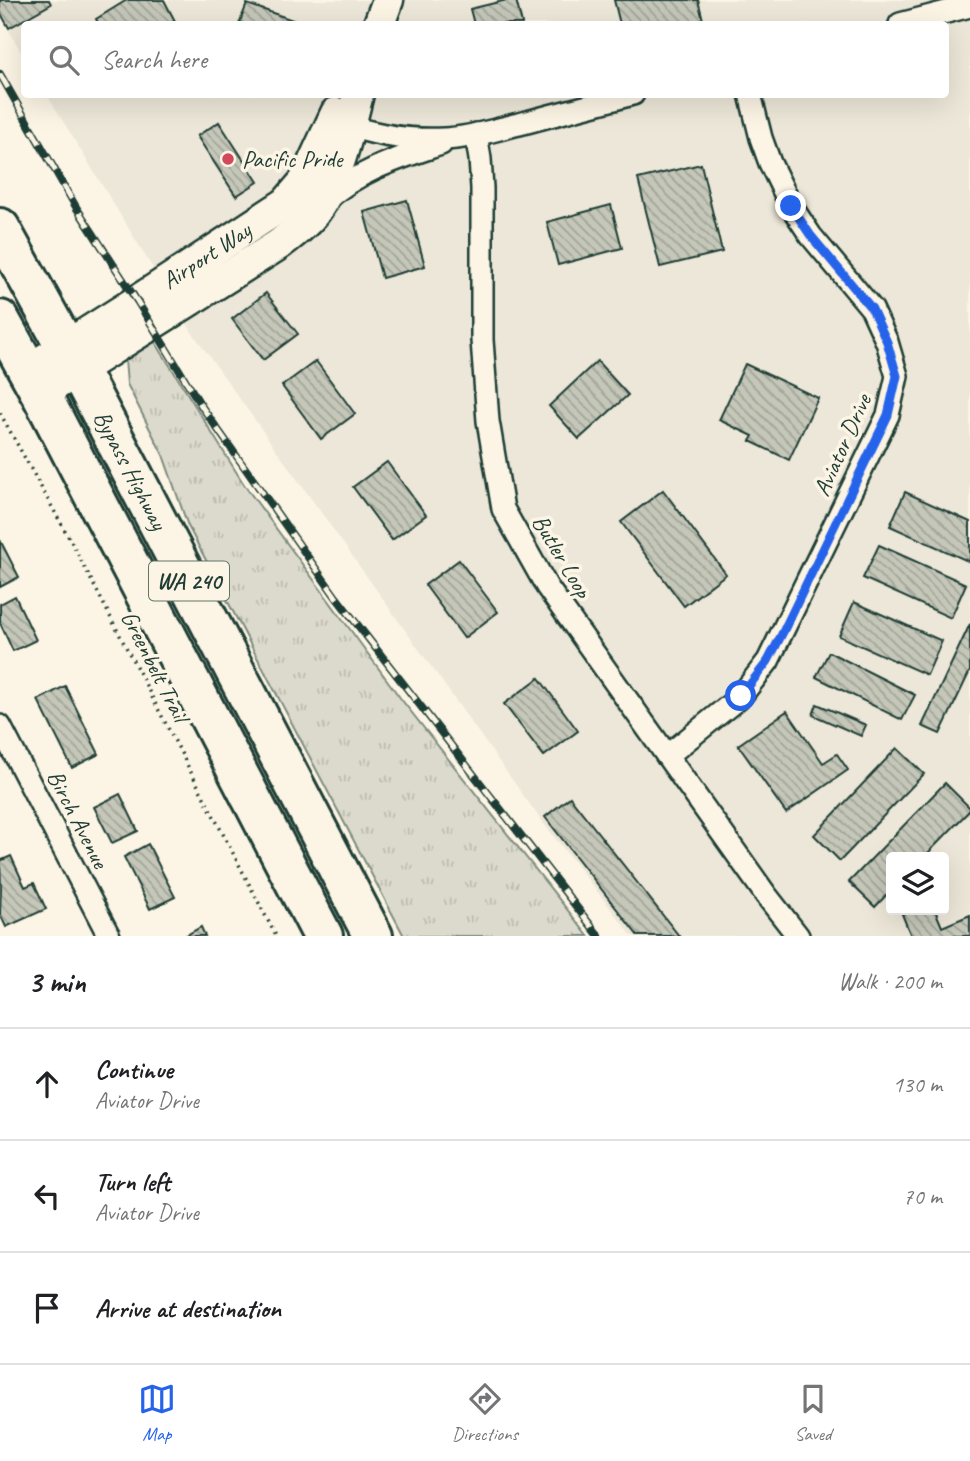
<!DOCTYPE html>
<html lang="en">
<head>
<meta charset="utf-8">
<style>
	body { margin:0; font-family:Caveat,sans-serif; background:#f6f6f6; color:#202124 }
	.controls { position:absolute; right:21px; bottom:21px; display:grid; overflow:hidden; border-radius:7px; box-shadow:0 7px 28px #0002 }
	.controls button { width:63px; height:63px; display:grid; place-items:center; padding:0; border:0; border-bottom:2px solid #e0e0e0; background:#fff; color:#202124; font:35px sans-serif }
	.stop { position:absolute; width:21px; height:21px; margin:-16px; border:5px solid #2563eb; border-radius:50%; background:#fff }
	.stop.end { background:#2563eb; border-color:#fff; box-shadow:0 2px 7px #0008 }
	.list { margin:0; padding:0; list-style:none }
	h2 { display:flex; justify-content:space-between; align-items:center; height:91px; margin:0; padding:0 28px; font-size:30px }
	h2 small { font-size:23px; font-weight:400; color:#757577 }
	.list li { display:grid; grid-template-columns:46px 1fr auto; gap:21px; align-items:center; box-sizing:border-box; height:112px; padding:0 28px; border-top:2px solid #e0e0e0 }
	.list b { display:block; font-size:26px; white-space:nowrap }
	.list p { margin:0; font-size:23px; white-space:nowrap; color:#757577 }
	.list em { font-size:23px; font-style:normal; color:#757577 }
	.icon { flex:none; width:38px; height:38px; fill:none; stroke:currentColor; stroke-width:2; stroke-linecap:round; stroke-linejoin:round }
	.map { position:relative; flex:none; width:970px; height:936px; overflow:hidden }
	.search { position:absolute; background:#fff; box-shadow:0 7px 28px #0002; left:21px; right:21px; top:21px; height:77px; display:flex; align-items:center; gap:18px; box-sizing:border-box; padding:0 24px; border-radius:7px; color:#757577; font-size:26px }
	.sheet { height:427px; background:#fff }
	nav { display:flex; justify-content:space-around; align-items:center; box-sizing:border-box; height:98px; border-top:2px solid #e0e0e0; background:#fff; font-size:19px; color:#757577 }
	nav a { display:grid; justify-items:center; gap:4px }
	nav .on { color:#2563eb }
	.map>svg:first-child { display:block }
	.built { fill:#ece7d8; fill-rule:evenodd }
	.grass { fill:url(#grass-tufts); stroke:#7e8c80; stroke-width:2 }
	.building { fill:url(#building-back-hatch); stroke:#1f3d34; stroke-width:2 }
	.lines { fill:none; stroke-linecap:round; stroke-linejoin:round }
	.street-casing { stroke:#1f3d34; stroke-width:26 }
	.secondary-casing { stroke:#1f3d34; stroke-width:35 }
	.highway-casing { stroke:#1f3d34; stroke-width:44 }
	.path { stroke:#1f3d34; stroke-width:3.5; stroke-dasharray:2 5; stroke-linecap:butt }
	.street { stroke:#fcf5e5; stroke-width:21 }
	.secondary { stroke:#fcf5e5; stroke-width:30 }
	.highway { stroke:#fcf5e5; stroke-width:38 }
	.rail-casing { stroke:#1f3d34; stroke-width:8 }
	.rail { stroke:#fcf5e5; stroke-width:5; stroke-dasharray:16; stroke-linecap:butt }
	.route { stroke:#2563eb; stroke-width:9 }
	.poi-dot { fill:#d1495b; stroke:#fcf5e5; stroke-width:2.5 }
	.labels { text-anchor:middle; stroke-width:7; stroke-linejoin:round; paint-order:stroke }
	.shield { fill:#fcf5e5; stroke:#617469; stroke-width:2 }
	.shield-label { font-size:23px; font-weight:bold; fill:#1f3d34 }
	.poi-label { font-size:24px; fill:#1f3d34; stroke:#fcf5e5; text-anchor:start }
	.street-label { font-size:24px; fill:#1f3d34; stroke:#fcf5e5 }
</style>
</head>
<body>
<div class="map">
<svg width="970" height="936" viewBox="0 0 970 936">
	<defs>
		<pattern id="grass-tufts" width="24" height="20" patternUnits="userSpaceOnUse" patternTransform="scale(1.75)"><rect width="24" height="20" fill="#dcdacc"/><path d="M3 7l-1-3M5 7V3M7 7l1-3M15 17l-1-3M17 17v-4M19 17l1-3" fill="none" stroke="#bcbcb0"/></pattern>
		<pattern id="building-back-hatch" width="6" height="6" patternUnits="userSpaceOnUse" patternTransform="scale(1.75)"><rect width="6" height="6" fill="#c5c7b9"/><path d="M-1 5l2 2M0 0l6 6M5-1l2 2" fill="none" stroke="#9fa397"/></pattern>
	</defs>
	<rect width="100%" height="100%" fill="#fcf5e5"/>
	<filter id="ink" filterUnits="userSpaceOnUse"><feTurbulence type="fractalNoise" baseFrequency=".0143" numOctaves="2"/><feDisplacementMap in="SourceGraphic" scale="14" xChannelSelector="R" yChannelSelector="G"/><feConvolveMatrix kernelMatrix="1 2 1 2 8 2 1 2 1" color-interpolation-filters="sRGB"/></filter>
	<g filter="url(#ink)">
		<!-- built -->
		<path class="built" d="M0 0H970V936H632L541 820 192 332 47 95 946 94V24H24V57L0 15ZM891 857H944V910H891Z"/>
		<!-- grass -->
		<polygon class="grass" points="149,332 245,486 401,699 588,936 404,936 188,526 163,455 127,384 125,359"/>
		<!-- building -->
		<g class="building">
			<polygon points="0,0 49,0 51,4 9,28 0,12"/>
			<polygon points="127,0 164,0 175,21 169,24 99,24 96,19"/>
			<polygon points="507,0 516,0 522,24 474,24 470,9"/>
			<polygon points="614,0 698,0 704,24 620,24"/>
			<polygon points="247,4 304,24 239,24"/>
			<polygon points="219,122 258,182 236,196 197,136"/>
			<polygon points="701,164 722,252 660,267 638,179"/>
			<polygon points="407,200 425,266 382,278 364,212"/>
			<polygon points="611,205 622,248 558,265 547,222"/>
			<polygon points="266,293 298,334 263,360 232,319"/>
			<polygon points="316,361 355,414 321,439 282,386"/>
			<polygon points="597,361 628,395 579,439 549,406"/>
			<polygon points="745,364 818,398 789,460 750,441 753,436 719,420"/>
			<polygon points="387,462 426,515 392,540 353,487"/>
			<polygon points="663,490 726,574 684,606 621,522"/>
			<polygon points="905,492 970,522 970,562 890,526"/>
			<polygon points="0,540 19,577 0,587"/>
			<polygon points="879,545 966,584 951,618 863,578"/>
			<polygon points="459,560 498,612 464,638 425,585"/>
			<polygon points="15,596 36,640 13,651 0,623 0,604"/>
			<polygon points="854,602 942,641 927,675 839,636"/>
			<polygon points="970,624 970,671 940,734 922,726"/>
			<polygon points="829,652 915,695 902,720 816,677"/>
			<polygon points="539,678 578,731 544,756 504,704"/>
			<polygon points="65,686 99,754 72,768 38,700"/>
			<polygon points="817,704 866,725 861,736 813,715"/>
			<polygon points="787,711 823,763 837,754 848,770 786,813 738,745"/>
			<polygon points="897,748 924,774 840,861 814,835"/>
			<polygon points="945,783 970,808 970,810 924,857 891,857 891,890 875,907 849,882"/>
			<polygon points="120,794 138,831 112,843 94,807"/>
			<polygon points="570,797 679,936 638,936 545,817"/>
			<polygon points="148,844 175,897 150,909 124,857"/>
			<polygon points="11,856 25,887 34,883 46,909 6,927 0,914 1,888 0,861"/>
			<polygon points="913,910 935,910 942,927 970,915 970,936 911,936 902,914"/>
			<polygon points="201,927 205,936 185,936"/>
		</g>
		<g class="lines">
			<defs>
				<g id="street">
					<polyline points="900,24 970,6"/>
					<path d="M338 122C371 134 409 141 444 139 471 138 497 129 523 123 560 113 597 104 633 94"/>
					<polyline points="476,134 480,159 482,188 482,340 488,421 503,509 547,587 766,895 798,936"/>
					<path d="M326 200C359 170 400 158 441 144"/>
					<polyline points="0,726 109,936"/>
					<polyline points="667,756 741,696 768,661 888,415 897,376 887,342 872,309 811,236 791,206 770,163 761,138 750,94"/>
				</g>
				<g id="secondary">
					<polyline points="379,24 388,0"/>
					<path id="s1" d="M28 370 137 301 286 203 304 182 336 113"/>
					<path d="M41 394 278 245C291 235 305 225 315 212 337 183 349 130 358 94"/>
				</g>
				<g id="highway">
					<path id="s2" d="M0 228 79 371 373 936"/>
					<polyline points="0,320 41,394 323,936"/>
				</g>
			</defs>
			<!-- street casing -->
			<use href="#street" class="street-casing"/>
			<!-- secondary casing -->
			<use href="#secondary" class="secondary-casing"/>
			<!-- highway casing -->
			<use href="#highway" class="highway-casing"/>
			<!-- path -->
			<polyline class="path" points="0,413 72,543 276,936"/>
			<!-- street -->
			<use href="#street" class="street"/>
			<!-- secondary -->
			<use href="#secondary" class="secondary"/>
			<!-- highway -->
			<use href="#highway" class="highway"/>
			<defs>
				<polyline id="rail" points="0,74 76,207 137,301 202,407 336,597 599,936"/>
			</defs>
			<!-- rail casing -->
			<use href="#rail" class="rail-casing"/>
			<!-- rail -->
			<use href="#rail" class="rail"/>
		</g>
	</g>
	<g class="lines" filter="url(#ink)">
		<!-- route -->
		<polyline class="route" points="741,696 768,661 783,632 888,415 897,376 887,342 872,309 811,236 791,206"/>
	</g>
	<!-- markers -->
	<circle class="poi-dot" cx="228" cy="159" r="7"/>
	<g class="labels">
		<!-- shield labels -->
		<rect class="shield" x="149" y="561.5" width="80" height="39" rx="5"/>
		<g class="shield-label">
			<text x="189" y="589">WA 240</text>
		</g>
		<!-- poi labels -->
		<g class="poi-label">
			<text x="242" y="167">Pacific Pride</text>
		</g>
		<!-- street labels -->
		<g class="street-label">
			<text dy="8" stroke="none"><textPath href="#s1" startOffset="212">Airport Way</textPath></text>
			<text transform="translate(842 445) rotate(-66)" y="8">Aviator Drive</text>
			<text dy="8" stroke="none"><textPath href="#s2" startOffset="275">Bypass Highway</textPath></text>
			<text transform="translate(562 556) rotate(59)" y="8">Butler Loop</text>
			<text transform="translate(155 666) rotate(63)" y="8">Greenbelt Trail</text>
			<text transform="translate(78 819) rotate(63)" y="8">Birch Avenue</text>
		</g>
	</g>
</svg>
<div class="controls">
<button><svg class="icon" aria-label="layers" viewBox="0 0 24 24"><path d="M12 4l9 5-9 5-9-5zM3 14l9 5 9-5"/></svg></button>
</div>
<div class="stop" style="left:741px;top:696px"></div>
<div class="stop end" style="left:791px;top:206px"></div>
<div class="search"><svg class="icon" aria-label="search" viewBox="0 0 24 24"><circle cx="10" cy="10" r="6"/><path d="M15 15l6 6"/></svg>Search here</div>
</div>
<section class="sheet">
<h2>3 min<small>Walk · 200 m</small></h2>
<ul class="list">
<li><svg class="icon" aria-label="ahead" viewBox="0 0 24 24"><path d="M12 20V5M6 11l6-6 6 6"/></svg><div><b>Continue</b><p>Aviator Drive</p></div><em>130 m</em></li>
<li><svg class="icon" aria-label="left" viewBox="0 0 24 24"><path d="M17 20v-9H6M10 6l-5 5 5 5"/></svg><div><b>Turn left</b><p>Aviator Drive</p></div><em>70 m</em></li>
<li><svg class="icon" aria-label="arrive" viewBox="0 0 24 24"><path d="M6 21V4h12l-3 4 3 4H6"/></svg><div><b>Arrive at destination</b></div></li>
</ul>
</section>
<nav>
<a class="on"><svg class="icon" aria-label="map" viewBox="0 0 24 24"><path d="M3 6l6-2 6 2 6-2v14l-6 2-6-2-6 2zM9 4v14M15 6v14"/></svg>Map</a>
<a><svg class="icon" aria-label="directions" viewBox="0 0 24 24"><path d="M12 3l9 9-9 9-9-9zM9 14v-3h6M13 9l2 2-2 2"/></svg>Directions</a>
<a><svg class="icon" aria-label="saved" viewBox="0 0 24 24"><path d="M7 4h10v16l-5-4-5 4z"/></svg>Saved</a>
</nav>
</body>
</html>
